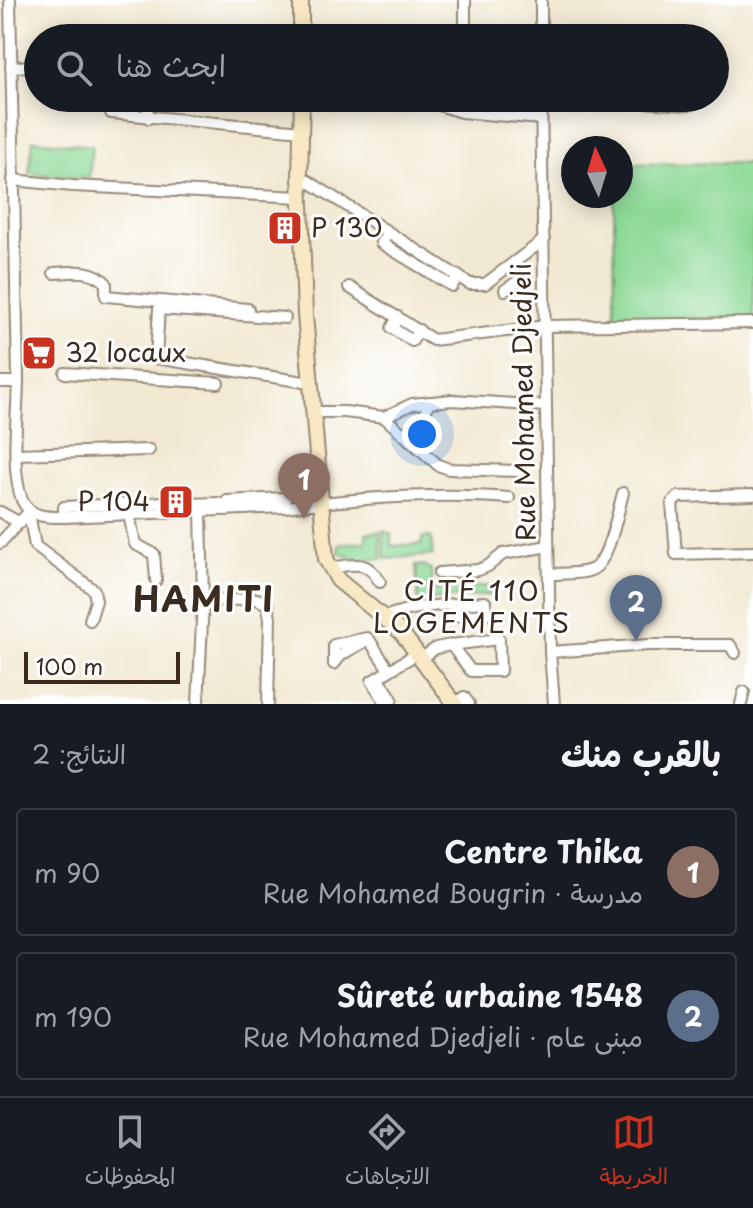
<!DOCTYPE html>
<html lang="ar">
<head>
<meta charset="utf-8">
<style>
	body { margin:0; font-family:"Playpen Sans","Playpen Sans Arabic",sans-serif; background:#20242c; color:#f1f3f6; direction:rtl }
	.compass { position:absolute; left:561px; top:136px; width:72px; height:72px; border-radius:50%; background:#171b24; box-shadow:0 4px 20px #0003; rotate:356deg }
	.scale { position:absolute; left:24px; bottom:20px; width:156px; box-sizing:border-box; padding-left:8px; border:4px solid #3b2a1e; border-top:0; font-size:22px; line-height:28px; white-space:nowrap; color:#3b2a1e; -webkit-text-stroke:6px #fff; paint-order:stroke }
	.you { position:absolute; left:422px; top:434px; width:28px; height:28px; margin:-20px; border:6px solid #fff; border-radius:50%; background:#1a73e8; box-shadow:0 0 0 12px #1a73e833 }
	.badge { display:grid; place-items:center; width:52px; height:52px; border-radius:50%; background:#c8321e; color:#fff; font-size:26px; font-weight:700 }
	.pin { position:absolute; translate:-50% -66px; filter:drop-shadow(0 2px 4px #0008) }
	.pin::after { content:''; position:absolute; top:42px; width:28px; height:24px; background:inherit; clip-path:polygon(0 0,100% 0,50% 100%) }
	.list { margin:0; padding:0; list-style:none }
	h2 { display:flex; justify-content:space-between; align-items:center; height:104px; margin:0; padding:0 32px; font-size:34px }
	h2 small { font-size:26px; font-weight:400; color:#9ea1a6 }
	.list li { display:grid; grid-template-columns:52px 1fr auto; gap:24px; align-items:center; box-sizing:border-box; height:128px; margin:0 16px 16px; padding:0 16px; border:2px solid #363941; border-radius:8px }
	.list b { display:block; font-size:30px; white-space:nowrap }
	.list p { margin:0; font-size:26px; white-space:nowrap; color:#9ea1a6 }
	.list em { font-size:26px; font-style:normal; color:#9ea1a6 }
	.icon { flex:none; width:44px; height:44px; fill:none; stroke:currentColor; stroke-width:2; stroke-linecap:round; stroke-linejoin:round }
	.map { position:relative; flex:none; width:753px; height:704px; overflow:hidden; direction:ltr }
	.search { position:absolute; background:#171b24; box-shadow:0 4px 20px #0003; left:24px; right:24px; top:24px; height:88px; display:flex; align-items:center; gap:20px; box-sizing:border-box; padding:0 28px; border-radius:44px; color:#9ea1a6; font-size:30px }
	.sheet { height:392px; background:#171b24 }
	nav { display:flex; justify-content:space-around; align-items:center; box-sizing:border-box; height:112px; border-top:2px solid #363941; background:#171b24; font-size:22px; color:#9ea1a6 }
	nav a { display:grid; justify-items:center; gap:4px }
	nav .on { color:#c8321e }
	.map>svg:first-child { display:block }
	.green { fill:#8dd996; stroke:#64825a; stroke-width:2 }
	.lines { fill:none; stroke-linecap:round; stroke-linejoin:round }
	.minor-casing { stroke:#968a78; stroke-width:14 }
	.secondary-casing { stroke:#968a78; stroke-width:18 }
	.minor { stroke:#fff; stroke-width:10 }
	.secondary { stroke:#f8e8c3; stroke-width:14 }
	.labels { text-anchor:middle; stroke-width:6; stroke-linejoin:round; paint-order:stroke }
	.poi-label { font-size:26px; fill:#3b2a1e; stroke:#fff; text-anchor:start }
	.street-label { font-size:26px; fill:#3b2a1e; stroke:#fff }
	.neighbourhood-label { font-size:28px; letter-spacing:2px; fill:#3b2a1e; stroke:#fff }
	.district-label { font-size:34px; font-weight:bold; letter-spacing:2px; fill:#3b2a1e; stroke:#fff }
</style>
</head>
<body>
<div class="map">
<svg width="753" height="704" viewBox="0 0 753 704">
	<rect width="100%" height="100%" fill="#fff"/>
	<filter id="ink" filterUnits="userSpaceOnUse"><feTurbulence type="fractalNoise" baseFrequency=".0125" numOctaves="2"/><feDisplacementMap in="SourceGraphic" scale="16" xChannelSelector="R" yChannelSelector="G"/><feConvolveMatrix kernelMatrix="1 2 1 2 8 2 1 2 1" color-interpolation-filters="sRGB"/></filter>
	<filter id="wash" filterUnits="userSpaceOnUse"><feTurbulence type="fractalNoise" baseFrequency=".006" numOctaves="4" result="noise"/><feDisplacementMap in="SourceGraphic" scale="32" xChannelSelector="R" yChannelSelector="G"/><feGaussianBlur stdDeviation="1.8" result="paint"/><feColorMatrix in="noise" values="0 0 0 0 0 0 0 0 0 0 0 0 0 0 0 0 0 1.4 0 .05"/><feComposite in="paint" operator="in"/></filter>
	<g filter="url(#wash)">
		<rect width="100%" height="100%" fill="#f2e9d3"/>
		<!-- green -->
		<g class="green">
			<polygon points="33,140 92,146 89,178 29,173"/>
			<polygon points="753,163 753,318 615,319 614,196 621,196 621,164"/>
			<polygon points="383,531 391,534 392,546 422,544 422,538 431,537 433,555 385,559"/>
			<polygon points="380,532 382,559 354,559 339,553 339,544 366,542 366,533"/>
			<polygon points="424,565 431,570 433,590 489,586 490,595 418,601 416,566"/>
		</g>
	</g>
	<g filter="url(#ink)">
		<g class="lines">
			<defs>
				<g id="minor">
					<path d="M10 0C13 126 16 252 18 378 18 413 10 468 22 500 30 518 48 517 64 517L285 507C358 498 436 492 509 498"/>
					<polyline points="465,0 465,35"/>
					<polyline points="541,0 541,38"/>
					<polyline points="11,67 38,66"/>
					<polyline points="145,98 149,118"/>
					<polyline points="399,98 433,103 461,112 541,119"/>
					<polyline points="541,98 550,652 554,704"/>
					<polyline points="593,99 689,105"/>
					<polyline points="111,113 302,131"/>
					<polyline points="300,176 470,284 485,284 544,240"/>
					<polyline points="13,180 73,186 301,197"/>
					<polyline points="388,232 381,243 452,286 458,276"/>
					<path d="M54 273C73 272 92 268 106 283V296L248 309"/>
					<polyline points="349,287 433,340 546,326 753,323"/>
					<polyline points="505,290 526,276"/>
					<polyline points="398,317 392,328 412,341 419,330"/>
					<polyline points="285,318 159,309 156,358 310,383"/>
					<polyline points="65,373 218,383"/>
					<polyline points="0,382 18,382"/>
					<polyline points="313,412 345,412 384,417 412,404 452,400 545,406"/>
					<polyline points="384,417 438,465 449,469 521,471"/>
					<polyline points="409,440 423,426 428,402"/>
					<polyline points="16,454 149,450"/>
					<polyline points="753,495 678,497 672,503 676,554 753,552"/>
					<polyline points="228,510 227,501 285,498 285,507"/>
					<polyline points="189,511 188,504 218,503 218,510"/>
					<polyline points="0,512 20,523"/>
					<polyline points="29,513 35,546 94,590 96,601 90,620"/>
					<polyline points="129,514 135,544 154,554 156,580"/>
					<polyline points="135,514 135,504 163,502 164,513"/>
					<polyline points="64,517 64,507 122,504 123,514"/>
					<polyline points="0,543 30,511"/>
					<path d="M329 568C354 565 366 558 380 582"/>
					<polyline points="439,573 478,570 488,566 503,554 548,546"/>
					<path d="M549 574C563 573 581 575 593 569 609 561 618 511 623 493"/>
					<polyline points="203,601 257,599 267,604 270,618 268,704"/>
					<path d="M385 617C416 604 452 605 485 602L486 614 457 616 455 605"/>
					<polyline points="369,639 341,655 334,664 334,645 367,638 370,641 389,670"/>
					<polyline points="550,652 649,645 730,645 735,653"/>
					<polyline points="422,658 436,648 451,645 471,671 500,671 499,639 451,645"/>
					<polyline points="378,677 392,699 386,703 372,681 418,653"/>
					<polyline points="198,704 203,601 201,511"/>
					<polyline points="455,704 464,697 469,704"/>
					<polyline points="741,704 744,692"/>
				</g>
				<g id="secondary">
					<polyline points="301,38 301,0"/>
					<polyline points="302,98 300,176 305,315 326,559 338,580 401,632 455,704"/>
				</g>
			</defs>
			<!-- minor casing -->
			<use href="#minor" class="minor-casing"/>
			<!-- secondary casing -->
			<use href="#secondary" class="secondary-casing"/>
			<!-- minor -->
			<use href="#minor" class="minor"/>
			<!-- secondary -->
			<use href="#secondary" class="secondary"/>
		</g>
	</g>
	<!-- icons -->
	<defs>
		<symbol id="building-square" viewBox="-11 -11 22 22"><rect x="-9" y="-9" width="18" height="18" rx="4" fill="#c8321e" stroke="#fff"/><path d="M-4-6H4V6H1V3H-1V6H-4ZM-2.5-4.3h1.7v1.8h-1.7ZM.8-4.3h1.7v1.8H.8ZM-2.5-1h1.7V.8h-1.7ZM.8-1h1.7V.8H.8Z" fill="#fff"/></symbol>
		<symbol id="supermarket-square" viewBox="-11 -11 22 22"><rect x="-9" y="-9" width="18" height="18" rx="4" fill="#c8321e" stroke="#fff"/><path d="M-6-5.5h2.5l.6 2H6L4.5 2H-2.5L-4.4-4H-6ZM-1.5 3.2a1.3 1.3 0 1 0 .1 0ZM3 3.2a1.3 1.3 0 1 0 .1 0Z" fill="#fff"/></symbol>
	</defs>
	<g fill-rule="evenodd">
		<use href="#building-square" x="265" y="208" width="40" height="40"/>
		<use href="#supermarket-square" x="19" y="333" width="40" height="40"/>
		<use href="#building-square" x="156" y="482" width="40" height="40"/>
	</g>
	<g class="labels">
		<!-- poi labels -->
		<g class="poi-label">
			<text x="311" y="237">P 130</text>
			<text x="65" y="362">32 locaux</text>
			<text x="150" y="511" text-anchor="end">P 104</text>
		</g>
		<!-- street labels -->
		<g class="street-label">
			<text transform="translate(524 402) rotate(-91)" y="9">Rue Mohamed Djedjeli</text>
		</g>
		<!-- neighbourhood labels -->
		<g class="neighbourhood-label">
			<text x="472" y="601">CITÉ 110<tspan x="472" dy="32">LOGEMENTS</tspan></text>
		</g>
		<!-- district labels -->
		<g class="district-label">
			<text x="204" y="612">HAMITI</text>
		</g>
	</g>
</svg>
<svg class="compass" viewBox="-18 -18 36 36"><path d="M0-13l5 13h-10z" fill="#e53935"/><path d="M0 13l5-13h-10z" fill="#9ea1a6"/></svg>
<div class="scale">100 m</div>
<div class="you"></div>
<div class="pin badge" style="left:304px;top:519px;background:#8d6e63">1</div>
<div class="pin badge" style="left:636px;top:641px;background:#5c6f8a">2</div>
<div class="search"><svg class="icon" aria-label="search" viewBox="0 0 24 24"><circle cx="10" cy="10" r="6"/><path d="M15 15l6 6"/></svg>ابحث هنا</div>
</div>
<section class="sheet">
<h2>بالقرب منك<small>النتائج: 2</small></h2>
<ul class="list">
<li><span class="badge" style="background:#8d6e63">1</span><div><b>Centre Thika</b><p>مدرسة · Rue Mohamed Bougrin</p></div><em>90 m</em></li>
<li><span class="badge" style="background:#5c6f8a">2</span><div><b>Sûreté urbaine 1548</b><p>مبنى عام · Rue Mohamed Djedjeli</p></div><em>190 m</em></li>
</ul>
</section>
<nav>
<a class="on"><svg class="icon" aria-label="map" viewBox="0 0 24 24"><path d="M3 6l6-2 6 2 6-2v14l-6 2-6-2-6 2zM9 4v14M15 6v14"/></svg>الخريطة</a>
<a><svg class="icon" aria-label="directions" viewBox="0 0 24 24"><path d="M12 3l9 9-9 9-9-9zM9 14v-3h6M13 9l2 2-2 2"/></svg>الاتجاهات</a>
<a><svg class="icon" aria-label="saved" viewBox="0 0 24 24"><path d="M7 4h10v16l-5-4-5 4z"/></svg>المحفوظات</a>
</nav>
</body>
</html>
